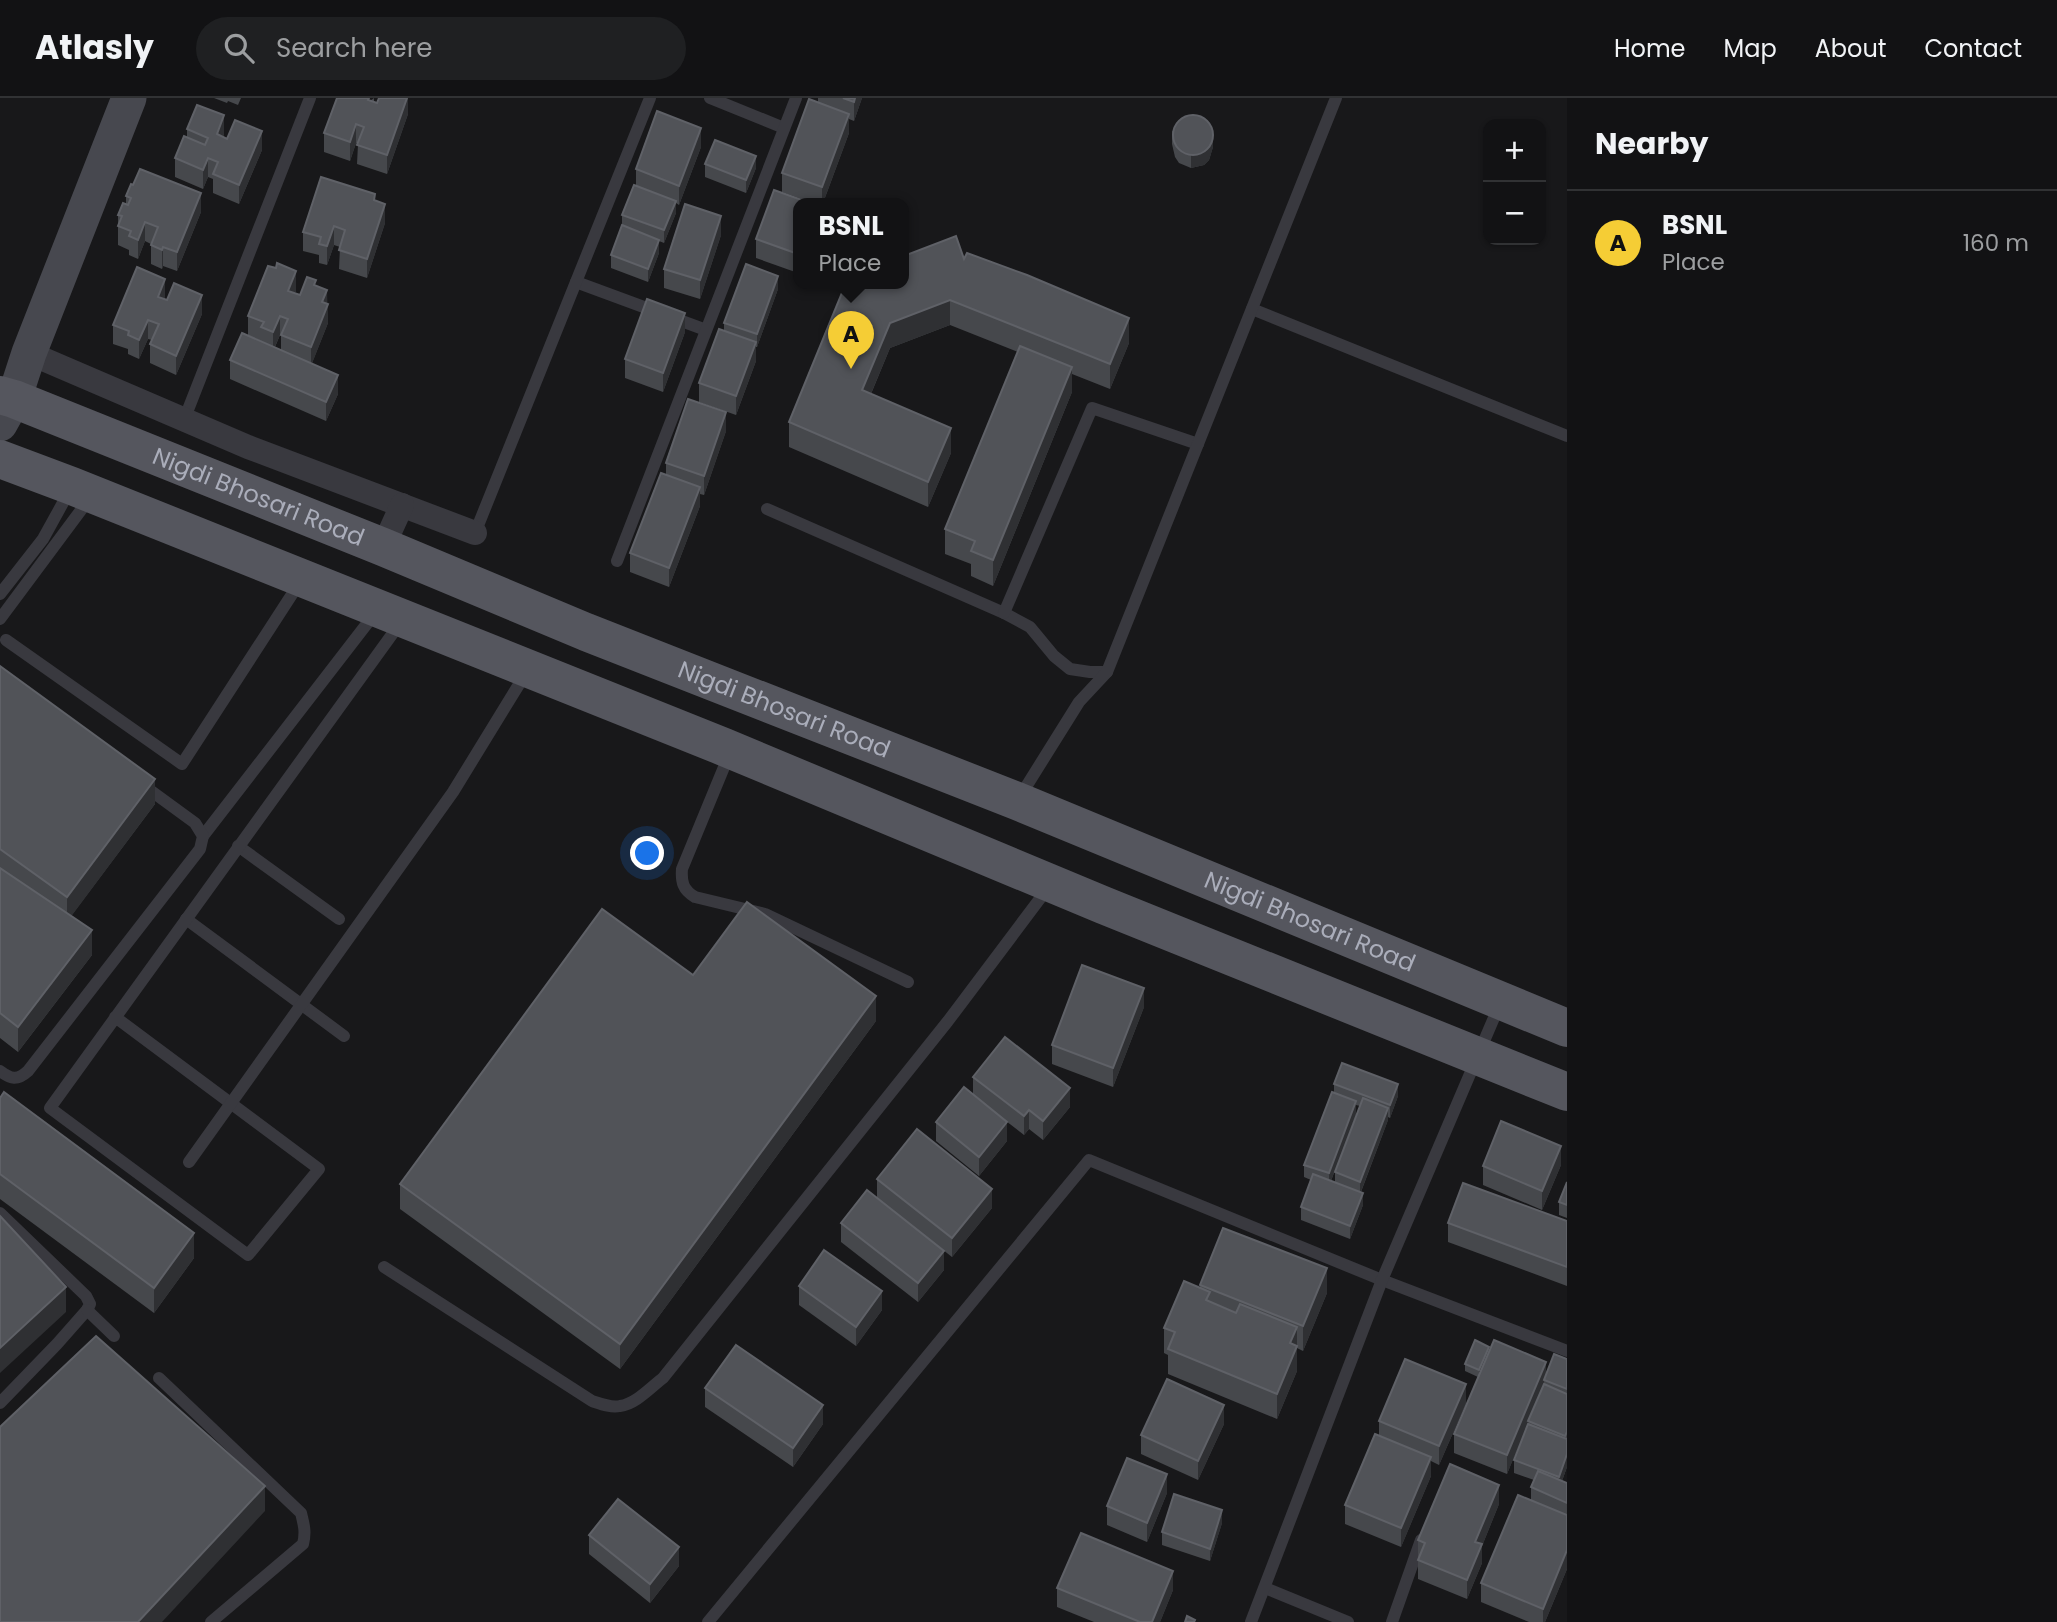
<!DOCTYPE html>
<html lang="en">
<head>
<meta charset="utf-8">
<style>
	body { margin:0; font-family:Poppins,sans-serif; background:#1f2022; color:#f1f3f6 }
	.controls { position:absolute; right:21px; top:21px; display:grid; overflow:hidden; border-radius:14px; box-shadow:0 2px 5px #0004 }
	.controls button { width:63px; height:63px; display:grid; place-items:center; padding:0; border:0; border-bottom:2px solid #313234; background:#121214; color:#f1f3f6; font:35px sans-serif }
	.you { position:absolute; left:648px; top:756px; width:24px; height:24px; margin:-18px; border:5px solid #fff; border-radius:50%; background:#1a73e8; box-shadow:0 0 0 10px #1a73e833 }
	.badge { display:grid; place-items:center; width:46px; height:46px; border-radius:50%; background:#f5cd35; color:#111; font-size:23px; font-weight:700 }
	.pin { position:absolute; translate:-50% -58px; filter:drop-shadow(0 2px 4px #0008) }
	.pin::after { content:''; position:absolute; top:37px; width:24px; height:21px; background:inherit; clip-path:polygon(0 0,100% 0,50% 100%) }
	.popup { position:absolute; left:793px; top:100px; width:116px; height:91px; box-sizing:border-box; display:grid; place-content:center; border-radius:14px; background:#121214; filter:drop-shadow(0 2px 5px #0005); font-size:23px; white-space:nowrap; color:#9c9ea0 }
	.popup b { font-size:26px; color:#f1f3f6 }
	.popup::after { content:''; position:absolute; left:50%; top:100%; margin-left:-14px; border:14px solid transparent; border-top-color:#121214 }
	.list { margin:0; padding:0; list-style:none }
	h2 { display:flex; justify-content:space-between; align-items:center; height:91px; margin:0; padding:0 28px; font-size:30px }
	h2 small { font-size:23px; font-weight:400; color:#9c9ea0 }
	.list li { display:grid; grid-template-columns:46px 1fr auto; gap:21px; align-items:center; box-sizing:border-box; height:105px; padding:0 28px; border-top:2px solid #313234 }
	.list b { display:block; font-size:26px; white-space:nowrap }
	.list p { margin:0; font-size:23px; white-space:nowrap; color:#9c9ea0 }
	.list em { font-size:23px; font-style:normal; color:#9c9ea0 }
	.icon { flex:none; width:38px; height:38px; fill:none; stroke:currentColor; stroke-width:2; stroke-linecap:round; stroke-linejoin:round }
	.map { position:relative; flex:none; width:1567px; height:1524px; overflow:hidden }
	header { display:flex; align-items:center; gap:42px; box-sizing:border-box; height:98px; padding:0 35px; background:#121214; border-bottom:2px solid #313234 }
	header strong { font-size:33px }
	nav { display:flex; gap:38px; margin-inline-start:auto; font-size:24px }
	.search { width:490px; height:63px; background:#1f2022; display:flex; align-items:center; gap:18px; box-sizing:border-box; padding:0 24px; border-radius:38px; color:#9c9ea0; font-size:26px }
	main { display:flex }
	aside { flex:1; background:#121214 }
	.map>svg:first-child { display:block }
	.lines { fill:none; stroke-linecap:round; stroke-linejoin:round }
	.lane { stroke:#39393f; stroke-width:12 }
	.street { stroke:#39393f; stroke-width:24 }
	.secondary { stroke:#47484f; stroke-width:35 }
	.primary { stroke:#55565e; stroke-width:38 }
	.wall { fill:#46484c; fill-rule:evenodd }
	.shaded-wall { fill:#2f3033 }
	.building { fill:#515358; stroke:#5f6167; stroke-width:2 }
	.labels { text-anchor:middle; stroke-width:7; stroke-linejoin:round; paint-order:stroke }
	.street-label { font-size:24px; fill:#aaadba; stroke:#131315 }
</style>
</head>
<body>
<header>
<strong>Atlasly</strong>
<div class="search"><svg class="icon" aria-label="search" viewBox="0 0 24 24"><circle cx="10" cy="10" r="6"/><path d="M15 15l6 6"/></svg>Search here</div>
<nav><a>Home</a><a>Map</a><a>About</a><a>Contact</a></nav>
</header>
<main>
<div class="map">
<svg width="1567" height="1524" viewBox="0 0 1567 1524">
	<rect width="100%" height="100%" fill="#18181a"/>
	<g class="lines">
		<!-- lane -->
		<g class="lane">
			<polyline points="710,0 784,30"/>
			<polyline points="576,184 706,232"/>
			<polyline points="1252,211 1567,338"/>
			<polyline points="184,322 310,0"/>
			<polyline points="767,411 1004,515 1030,529 1054,558 1070,571 1090,574 1107,574"/>
			<polyline points="475,435 650,0"/>
			<polyline points="617,463 796,0"/>
			<polyline points="0,496 43,441 70,392"/>
			<polyline points="1004,515 1092,310 1198,346"/>
			<polyline points="0,521 90,400"/>
			<polyline points="6,542 182,666 300,484"/>
			<path d="M729 657 682 771C681 784 683 792 695 799L765 816 908 884"/>
			<polyline points="1019,700 1079,604 1107,574 1336,0"/>
			<polyline points="203,738 376,514"/>
			<polyline points="238,748 339,821"/>
			<polyline points="186,821 344,938"/>
			<path d="M115 919 319 1071 248 1157 50 1010C167 848 284 686 401 524"/>
			<path d="M0 973C11 981 17 983 28 973L200 751 203 738 195 725 143 687"/>
			<polyline points="189,1064 453,694 526,575"/>
			<polyline points="0,1115 86,1198 90,1206 87,1212 57,1246 0,1305"/>
			<path d="M384 1169 592 1303C601 1306 611 1310 620 1308 636 1306 651 1289 663 1280L948 923 1048 790"/>
			<polyline points="87,1212 114,1238"/>
			<path d="M159 1280 301 1415C304 1427 306 1434 303 1446L211 1524"/>
			<polyline points="1265,1490 1348,1524"/>
			<polyline points="708,1524 1089,1062 1382,1182 1567,1253"/>
			<polyline points="1251,1524 1382,1182 1499,908"/>
			<polyline points="1392,1524 1421,1442"/>
		</g>
		<!-- street -->
		<g class="street">
			<polyline points="29,255 248,349 475,435"/>
			<polyline points="383,449 402,407"/>
		</g>
		<!-- secondary -->
		<polyline class="secondary" points="0,326 14,301 29,255 129,0"/>
		<!-- primary -->
		<g class="primary">
			<path id="s1" d="M0 297 14 301 383 449 586 534 1017 703 1567 930"/>
			<polyline points="0,361 72,388 724,649 1103,807 1567,994"/>
		</g>
	</g>
	<!-- wall -->
	<g class="wall">
		<polygon points="214,0 241,0 238,7 228,3 227,5"/>
		<polygon points="374,0 374,4 377,5 408,0 408,16 387,76 357,66 358,46 356,45 350,63 324,54 324,35"/>
		<polygon points="818,0 862,0 854,23 849,21 849,35 823,105 813,105 782,94 782,75 818,4"/>
		<polygon points="187,31 224,36 223,39 262,52 239,106 213,95 213,81 208,79 203,91 175,79 175,60 187,39"/>
		<polygon points="1172,33 1213,49 1209,62 1204,67 1191,70 1179,65 1175,59 1172,46"/>
		<polygon points="701,49 679,107 676,105 676,115 664,145 659,143 659,155 648,184 611,170 611,157 622,128 622,117 636,88 636,71"/>
		<polygon points="705,66 756,70 746,95 705,79"/>
		<polygon points="126,98 201,114 177,173 163,168 162,171 151,166 151,146 145,143 138,161 129,157 129,152 118,147 118,117 126,107"/>
		<polygon points="375,103 385,125 367,180 339,171 340,149 334,147 327,167 319,165 319,157 303,153 303,134"/>
		<polygon points="810,105 798,175 756,160 756,141"/>
		<polygon points="721,137 700,201 664,190 664,171"/>
		<polygon points="964,161 1129,245 1110,291 1072,276 1072,294 993,488 971,478 971,466 945,456 945,431 1018,254 950,227 890,250 871,296 951,355 928,409 789,349 789,324"/>
		<path d="M316 187 327 206 328 225 312 265 338 296 326 323 230 281V262L261 243 248 237V218L296 192 295 195 300 197ZM280 237H281V252L275 249Z"/>
		<polygon points="778,191 757,249 756,249 756,263 736,317 699,304 699,285 724,233 724,225"/>
		<polygon points="165,200 165,201 202,216 176,277 150,265 150,246 152,242 148,241 139,261 128,256 128,251 113,246 113,227"/>
		<polygon points="685,234 663,294 625,280 625,261"/>
		<polygon points="726,333 704,397 700,396 700,408 669,489 630,474 630,455 666,376 666,365"/>
		<polygon points="0,568 155,706 71,818 92,857 18,954 0,940"/>
		<polygon points="1144,909 1113,989 1052,966 1052,947"/>
		<polygon points="876,923 620,1271 400,1111 400,1086"/>
		<polygon points="973,979 1070,1009 1043,1042 1029,1031 1024,1037 1002,1020 1007,1043 979,1078 936,1043 936,1024 973,997"/>
		<path d="M1334 986 1398 998 1390 1020 1388 1019V1022L1361 1094 1363 1107 1350 1141 1301 1122V1109L1311 1082 1304 1079V1067L1334 995ZM1356 1007 1360 1008 1335 1074V1084L1331 1083 1356 1016Z"/>
		<polygon points="0,1000 194,1160 154,1215 0,1101"/>
		<polygon points="1561,1067 1542,1112 1483,1087 1483,1068"/>
		<polygon points="877,1081 992,1110 952,1159 877,1100"/>
		<polygon points="1567,1084 1567,1120 1559,1117 1559,1104"/>
		<polygon points="1567,1123 1567,1188 1448,1144 1448,1125"/>
		<polygon points="841,1125 944,1172 918,1204 841,1144"/>
		<polygon points="1200,1187 1327,1195 1303,1253 1297,1250 1297,1273 1277,1321 1168,1276 1168,1257 1164,1255 1164,1230 1200,1189"/>
		<polygon points="799,1188 882,1212 856,1248 799,1207"/>
		<polygon points="1489,1253 1546,1278 1567,1261 1567,1369 1562,1383 1567,1385 1567,1471 1545,1524 1529,1524 1481,1504 1481,1485 1531,1402 1531,1389 1534,1382 1514,1375 1514,1362 1528,1324 1507,1376 1454,1355 1454,1336 1478,1279 1465,1273 1465,1266"/>
		<polygon points="705,1290 823,1326 793,1369 705,1309"/>
		<polygon points="1466,1305 1439,1367 1431,1363 1431,1378 1401,1449 1345,1426 1345,1407 1379,1338 1379,1323"/>
		<polygon points="1224,1326 1198,1382 1141,1356 1141,1337"/>
		<polygon points="1167,1395 1147,1444 1107,1427 1107,1408"/>
		<polygon points="1499,1406 1482,1448 1482,1465 1467,1501 1418,1481 1418,1442"/>
		<polygon points="1222,1425 1210,1463 1162,1447 1162,1434"/>
		<polygon points="589,1437 679,1468 650,1505 589,1456"/>
		<polygon points="1057,1490 1173,1492 1160,1524 1094,1524 1057,1509"/>
	</g>
	<!-- shaded-wall -->
	<g class="shaded-wall">
		<polygon points="407,0 408,0 408,16 387,76 387,57"/>
		<polygon points="855,0 862,0 854,23 854,4"/>
		<polygon points="849,16 849,35 823,105 822,105 822,89"/>
		<polygon points="224,17 224,36 217,55 217,36"/>
		<polygon points="356,26 356,45 350,63 350,44"/>
		<polygon points="701,30 701,49 679,107 679,88"/>
		<polygon points="262,33 262,52 239,106 239,87"/>
		<polygon points="1213,37 1213,49 1209,62 1204,67 1191,70 1191,57"/>
		<polygon points="756,58 756,70 746,95 746,82"/>
		<polygon points="208,60 208,79 203,91 203,72"/>
		<polygon points="201,95 201,114 177,173 177,154"/>
		<polygon points="676,103 676,115 664,145 664,132"/>
		<polygon points="385,106 385,125 367,180 367,161"/>
		<polygon points="721,118 721,137 700,201 700,182"/>
		<polygon points="145,124 145,143 138,161 138,142"/>
		<polygon points="334,128 334,147 327,167 327,148"/>
		<polygon points="659,142 659,155 648,184 648,171"/>
		<polygon points="163,149 163,168 162,171 162,152"/>
		<polygon points="296,173 296,192 288,212 288,193"/>
		<polygon points="778,178 778,191 757,249 757,236"/>
		<polygon points="165,181 165,200 158,218 158,199"/>
		<polygon points="327,192 328,225 311,268 311,249 322,204"/>
		<polygon points="202,197 202,216 176,277 176,258"/>
		<polygon points="950,202 950,227 890,250 862,317 862,292 890,225"/>
		<polygon points="685,215 685,234 663,294 663,275"/>
		<polygon points="280,218 280,237 273,253 273,234"/>
		<polygon points="1129,220 1129,245 1110,291 1110,266"/>
		<polygon points="148,222 148,241 139,261 139,242"/>
		<polygon points="756,244 756,263 736,317 736,298"/>
		<polygon points="1072,269 1072,294 993,488 993,462"/>
		<polygon points="338,277 338,296 326,323 326,304"/>
		<polygon points="726,314 726,333 704,397 704,378"/>
		<polygon points="951,330 951,355 928,409 928,384"/>
		<polygon points="700,389 700,408 669,489 669,470"/>
		<polygon points="155,681 155,706 67,824 67,799"/>
		<polygon points="92,832 92,857 18,954 18,929"/>
		<polygon points="1144,890 1144,909 1113,989 1113,970"/>
		<polygon points="876,898 876,923 620,1271 620,1246"/>
		<polygon points="1398,986 1398,998 1390,1020 1390,1007"/>
		<polygon points="1070,990 1070,1009 1043,1042 1043,1023"/>
		<polygon points="1356,1003 1356,1016 1329,1088 1329,1075"/>
		<polygon points="1388,1010 1388,1022 1360,1096 1360,1084"/>
		<polygon points="1029,1012 1029,1031 1024,1037 1024,1018"/>
		<polygon points="1007,1024 1007,1043 979,1078 979,1059"/>
		<polygon points="1561,1048 1561,1067 1542,1112 1542,1093"/>
		<polygon points="992,1091 992,1110 952,1159 952,1140"/>
		<polygon points="1363,1095 1363,1107 1350,1141 1350,1128"/>
		<polygon points="194,1135 194,1160 154,1215 154,1190"/>
		<polygon points="944,1153 944,1172 918,1204 918,1185"/>
		<polygon points="1327,1170 1327,1195 1303,1253 1303,1228"/>
		<polygon points="66,1189 66,1214 0,1275 0,1250"/>
		<polygon points="882,1193 882,1212 856,1248 856,1229"/>
		<polygon points="1297,1229 1297,1273 1277,1321 1277,1296 1290,1245"/>
		<polygon points="1489,1249 1489,1255 1479,1279 1479,1272"/>
		<polygon points="1546,1264 1546,1283 1544,1282 1544,1287 1507,1376 1507,1357"/>
		<polygon points="1466,1286 1466,1305 1439,1367 1439,1348"/>
		<polygon points="823,1307 823,1326 793,1369 793,1350"/>
		<polygon points="1224,1307 1224,1326 1198,1382 1198,1363"/>
		<polygon points="1567,1356 1567,1369 1559,1391 1559,1379"/>
		<polygon points="1431,1359 1431,1378 1401,1449 1401,1430"/>
		<polygon points="1167,1376 1167,1395 1147,1444 1147,1425"/>
		<polygon points="1499,1387 1499,1406 1482,1448 1482,1465 1467,1501 1467,1482 1475,1444"/>
		<polygon points="265,1388 265,1413 162,1524 138,1524"/>
		<polygon points="1222,1412 1222,1425 1210,1463 1210,1451"/>
		<polygon points="679,1449 679,1468 650,1505 650,1486"/>
		<polygon points="1567,1452 1567,1471 1545,1524 1543,1524 1543,1511"/>
		<polygon points="1173,1473 1173,1492 1160,1524 1152,1524"/>
	</g>
	<!-- building -->
	<g class="building">
		<polygon points="337,0 369,0 368,2 377,5 379,0 407,0 387,57 357,47 364,29 356,26 350,44 324,35"/>
		<polygon points="843,0 855,0 854,4"/>
		<polygon points="809,1 849,16 822,89 782,75"/>
		<polygon points="197,7 224,17 217,36 227,41 235,22 262,33 239,87 213,76 218,64 208,60 203,72 175,60 184,38 205,47 208,40 187,31"/>
		<polygon points="657,13 701,30 679,88 636,71"/>
		<circle cx="1193" cy="37" r="20"/>
		<polygon points="715,42 756,58 746,82 705,66"/>
		<polygon points="140,71 201,95 177,154 163,149 162,152 151,147 158,129 145,124 138,142 129,138 131,133 118,128 122,118 118,117 123,105 128,107 131,100 126,98 131,86 133,87"/>
		<polygon points="321,79 375,96 374,102 385,106 367,161 339,152 345,132 334,128 327,148 319,146 321,139 303,134"/>
		<polygon points="634,87 676,103 664,132 622,117"/>
		<polygon points="774,92 810,105 799,105 798,156 756,141"/>
		<polygon points="685,106 721,118 700,182 664,171"/>
		<polygon points="622,127 659,142 648,171 611,157"/>
		<polygon points="956,138 964,161 967,155 1027,177 1129,220 1110,266 950,202 890,225 862,292 951,330 928,384 789,324 846,185 904,185 904,158"/>
		<polygon points="277,165 296,173 288,193 300,197 307,179 316,182 314,187 327,192 322,204 328,206 311,249 281,237 288,221 280,218 273,234 261,229 264,224 248,218 268,168 276,170"/>
		<polygon points="746,166 778,178 757,236 724,225"/>
		<polygon points="137,169 165,181 158,199 167,202 174,185 202,197 176,258 150,246 159,226 148,222 139,242 128,237 129,233 113,227"/>
		<polygon points="647,201 685,215 663,275 625,261"/>
		<polygon points="719,231 756,244 736,298 699,285"/>
		<polygon points="242,235 338,277 326,304 230,262"/>
		<polygon points="1020,248 1072,269 993,462 971,453 975,443 945,431"/>
		<polygon points="688,301 726,314 704,378 666,365"/>
		<polygon points="661,375 700,389 669,470 630,455"/>
		<polygon points="0,568 155,681 67,799 0,751"/>
		<polygon points="0,770 92,832 18,929 0,915"/>
		<polygon points="747,804 876,898 620,1246 400,1086 602,811 693,877"/>
		<polygon points="1082,867 1144,890 1113,970 1052,947"/>
		<polygon points="1005,939 1070,990 1043,1023 1029,1012 1024,1018 973,979"/>
		<polygon points="1342,965 1398,986 1390,1007 1334,986"/>
		<polygon points="964,989 1007,1024 979,1059 936,1024"/>
		<polygon points="4,994 194,1135 154,1190 0,1076 0,1000"/>
		<polygon points="1332,994 1356,1003 1329,1075 1304,1067"/>
		<polygon points="1363,1000 1388,1010 1360,1084 1335,1074"/>
		<polygon points="1501,1023 1561,1048 1542,1093 1483,1068"/>
		<polygon points="917,1031 992,1091 952,1140 877,1081"/>
		<polygon points="1313,1076 1363,1095 1350,1128 1301,1109"/>
		<polygon points="1567,1084 1567,1107 1559,1104"/>
		<polygon points="1463,1085 1567,1123 1567,1169 1448,1125"/>
		<polygon points="867,1092 944,1153 918,1185 841,1125"/>
		<polygon points="0,1118 66,1189 0,1250"/>
		<polygon points="1223,1130 1327,1170 1303,1228 1200,1187"/>
		<polygon points="824,1152 882,1193 856,1229 799,1188"/>
		<polygon points="1184,1183 1210,1194 1206,1202 1236,1215 1240,1206 1297,1229 1290,1245 1297,1248 1277,1296 1168,1251 1175,1234 1164,1230"/>
		<polygon points="96,1238 265,1388 138,1524 0,1524 0,1329"/>
		<polygon points="1475,1242 1489,1249 1479,1272 1465,1266"/>
		<polygon points="1494,1242 1546,1264 1507,1357 1454,1336"/>
		<polygon points="736,1247 823,1307 793,1350 705,1290"/>
		<polygon points="1554,1256 1567,1261 1567,1291 1544,1282"/>
		<polygon points="1405,1261 1466,1286 1439,1348 1379,1323"/>
		<polygon points="1167,1281 1224,1307 1198,1363 1141,1337"/>
		<polygon points="1544,1286 1567,1296 1567,1334 1565,1338 1528,1323"/>
		<polygon points="1528,1326 1567,1341 1567,1356 1559,1379 1514,1362"/>
		<polygon points="1375,1336 1431,1359 1401,1430 1345,1407"/>
		<polygon points="1127,1360 1167,1376 1147,1425 1107,1408"/>
		<polygon points="1450,1366 1499,1387 1475,1444 1482,1446 1467,1482 1418,1462 1425,1445 1418,1442"/>
		<polygon points="1538,1373 1567,1385 1567,1405 1531,1389"/>
		<polygon points="1174,1396 1222,1412 1210,1451 1162,1434"/>
		<polygon points="1518,1397 1567,1417 1567,1452 1543,1511 1481,1485"/>
		<polygon points="618,1401 679,1449 650,1486 589,1437"/>
		<polygon points="1081,1435 1173,1473 1152,1524 1140,1524 1057,1490"/>
		<polygon points="1187,1518 1195,1522 1194,1524 1185,1524"/>
	</g>
	<g class="labels">
		<!-- street labels -->
		<g class="street-label">
			<text dy="8" stroke="none"><textPath href="#s1" startOffset="278">Nigdi Bhosari Road</textPath></text>
			<text dy="8" stroke="none"><textPath href="#s1" startOffset="845">Nigdi Bhosari Road</textPath></text>
			<text dy="8" stroke="none"><textPath href="#s1" startOffset="1412">Nigdi Bhosari Road</textPath></text>
		</g>
	</g>
</svg>
<div class="controls">
<button>+</button>
<button>−</button>
</div>
<div class="you"></div>
<div class="pin badge" style="left:851px;top:271px">A</div>
<div class="popup"><b>BSNL</b>Place</div>
</div>
<aside>
<h2>Nearby<small></small></h2>
<ul class="list">
<li><span class="badge">A</span><div><b>BSNL</b><p>Place</p></div><em>160 m</em></li>
</ul>
</aside>
</main>
</body>
</html>
